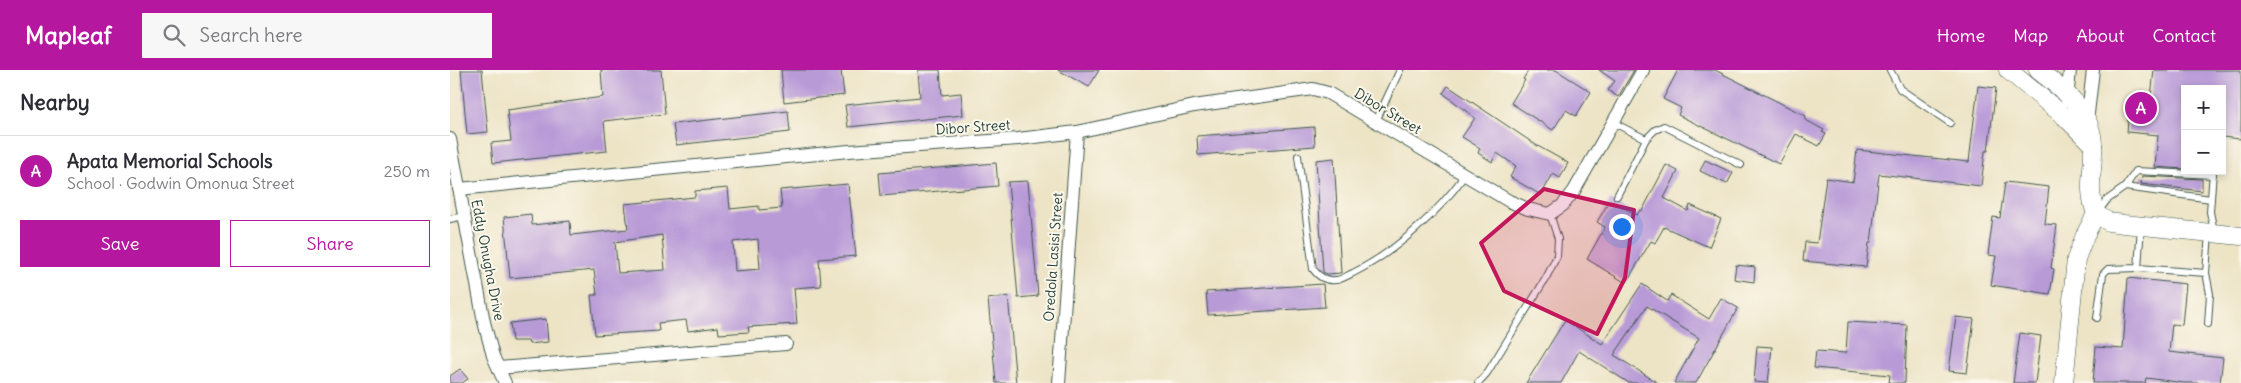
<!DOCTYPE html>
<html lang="en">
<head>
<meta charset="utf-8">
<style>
	body { margin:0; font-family:Delius,sans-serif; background:#f7f7f7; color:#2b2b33 }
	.controls { position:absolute; right:15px; top:15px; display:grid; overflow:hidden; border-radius:0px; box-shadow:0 2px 8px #0003 }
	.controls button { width:45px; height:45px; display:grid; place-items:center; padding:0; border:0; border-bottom:1px solid #e1e1e2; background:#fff; color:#2b2b33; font:25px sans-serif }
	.you { position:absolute; left:1171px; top:156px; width:18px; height:18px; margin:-12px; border:4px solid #fff; border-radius:50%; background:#1a73e8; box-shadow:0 0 0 8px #1a73e833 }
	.badge { display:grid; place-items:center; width:32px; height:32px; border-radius:50%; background:#b5179e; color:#fff; font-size:16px; font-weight:700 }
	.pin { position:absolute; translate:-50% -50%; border:2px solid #fff; box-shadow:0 1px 5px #0006 }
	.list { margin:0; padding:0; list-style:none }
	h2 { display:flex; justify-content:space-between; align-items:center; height:65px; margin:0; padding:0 20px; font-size:21px }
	h2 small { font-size:16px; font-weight:400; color:#7c7c81 }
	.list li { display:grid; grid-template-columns:32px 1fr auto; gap:15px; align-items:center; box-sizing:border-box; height:70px; padding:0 20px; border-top:1px solid #e1e1e2 }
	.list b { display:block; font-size:19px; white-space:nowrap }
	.list p { margin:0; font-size:16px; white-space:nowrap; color:#7c7c81 }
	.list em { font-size:16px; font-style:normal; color:#7c7c81 }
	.actions { display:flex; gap:10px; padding:15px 20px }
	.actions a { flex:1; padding:11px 0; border:1px solid #b5179e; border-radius:0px; text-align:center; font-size:18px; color:#b5179e }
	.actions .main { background:#b5179e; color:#fff }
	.icon { flex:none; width:28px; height:28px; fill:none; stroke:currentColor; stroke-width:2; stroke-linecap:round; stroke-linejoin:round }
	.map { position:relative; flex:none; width:1791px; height:313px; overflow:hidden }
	header { display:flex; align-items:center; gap:30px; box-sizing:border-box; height:70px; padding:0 25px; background:#b5179e; color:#fff }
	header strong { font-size:24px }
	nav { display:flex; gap:28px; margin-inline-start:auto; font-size:18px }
	.search { width:350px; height:45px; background:#f7f7f7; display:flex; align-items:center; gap:12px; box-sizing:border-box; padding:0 18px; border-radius:0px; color:#7c7c81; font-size:19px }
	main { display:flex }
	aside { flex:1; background:#fff }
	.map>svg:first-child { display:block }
	.building { fill:#b89ad7; fill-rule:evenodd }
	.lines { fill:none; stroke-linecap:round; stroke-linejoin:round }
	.lane-casing { stroke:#3e564a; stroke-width:8 }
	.street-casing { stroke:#3e564a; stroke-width:14 }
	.secondary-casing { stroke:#3e564a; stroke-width:19 }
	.lane { stroke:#fff; stroke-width:6 }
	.street { stroke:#fff; stroke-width:12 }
	.secondary { stroke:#fff; stroke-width:18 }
	.marked { fill:#c2185b; fill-opacity:0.2; stroke:#c2185b; stroke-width:4; stroke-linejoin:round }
	.labels { text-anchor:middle; stroke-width:4; stroke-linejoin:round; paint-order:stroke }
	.street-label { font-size:14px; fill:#1f3d34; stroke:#fbf7ec }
</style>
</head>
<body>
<header>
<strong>Mapleaf</strong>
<div class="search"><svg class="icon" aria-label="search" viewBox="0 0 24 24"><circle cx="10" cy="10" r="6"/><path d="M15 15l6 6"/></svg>Search here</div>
<nav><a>Home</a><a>Map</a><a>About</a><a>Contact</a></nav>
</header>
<main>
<aside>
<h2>Nearby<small></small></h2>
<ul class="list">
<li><span class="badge">A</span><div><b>Apata Memorial Schools</b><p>School · Godwin Omonua Street</p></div><em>250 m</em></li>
</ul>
<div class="actions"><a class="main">Save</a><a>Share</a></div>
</aside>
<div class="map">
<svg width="1791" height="313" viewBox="0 0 1791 313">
	<rect width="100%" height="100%" fill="#fbf7ec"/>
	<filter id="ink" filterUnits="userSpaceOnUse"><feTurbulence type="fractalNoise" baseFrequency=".02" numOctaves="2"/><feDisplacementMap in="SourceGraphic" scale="10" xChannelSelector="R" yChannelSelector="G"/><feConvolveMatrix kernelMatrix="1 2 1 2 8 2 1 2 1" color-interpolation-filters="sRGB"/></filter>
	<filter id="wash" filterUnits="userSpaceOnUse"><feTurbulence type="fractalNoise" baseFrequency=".0096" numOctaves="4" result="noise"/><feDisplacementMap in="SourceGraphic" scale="20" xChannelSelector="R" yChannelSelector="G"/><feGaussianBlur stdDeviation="1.12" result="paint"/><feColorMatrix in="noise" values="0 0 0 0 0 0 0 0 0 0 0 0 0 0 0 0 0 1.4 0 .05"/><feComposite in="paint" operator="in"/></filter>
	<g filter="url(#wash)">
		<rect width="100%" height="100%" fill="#ede4c6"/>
		<g id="blocks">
			<!-- building -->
			<g class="building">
				<polygon points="11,0 32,0 38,62 17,64"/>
				<polygon points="151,0 211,0 215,44 154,51 157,81 43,93 41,73 61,71 57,40 153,27"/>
				<polygon points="331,0 391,0 394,25 334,32"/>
				<polygon points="468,0 490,0 492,25 511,23 513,45 398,57 395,35 470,27"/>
				<polygon points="608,0 649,0 639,17"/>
				<polygon points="1079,0 1106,0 1141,22 1126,46 1116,40 1103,60 1061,33 1075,10 1073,9"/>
				<polygon points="1149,0 1184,0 1168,27 1158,20 1165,11"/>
				<polygon points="1228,0 1265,0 1356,46 1354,49 1374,60 1372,62 1376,64 1369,76 1346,64 1329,94 1228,45 1231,38 1213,29"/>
				<polygon points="1704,0 1791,0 1791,69 1772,67 1772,19 1735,19 1735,99 1705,97 1708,65 1677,62 1680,26 1701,27"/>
				<polygon points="998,16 1086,75 1118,93 1110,108 1103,104 1091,125 1060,107 1066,96 1047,83 1042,92 1028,83 1030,78 1012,67 1025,48 993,23"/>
				<polygon points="1528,16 1546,18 1538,81 1535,81 1531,116 1429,104 1421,173 1419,173 1416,197 1353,191 1355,172 1367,173 1376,108 1403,112 1407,80 1519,92"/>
				<polygon points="338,41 340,62 226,75 223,54"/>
				<polygon points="864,57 865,76 748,85 747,66"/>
				<polygon points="884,88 891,203 877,204 873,202 866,90"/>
				<polygon points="1255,90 1283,103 1277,114 1250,101"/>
				<polygon points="546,93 548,116 431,126 429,103"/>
				<polygon points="1216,95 1228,101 1214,128 1238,141 1240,135 1271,149 1259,177 1214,157 1205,173 1201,171 1176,213 1137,189 1155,157 1147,152 1160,130 1187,145 1190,140 1192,141"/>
				<polygon points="1692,106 1752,109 1752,121 1691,114"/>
				<polygon points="578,111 588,226 568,228 558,112"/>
				<polygon points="1555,112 1599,117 1595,154 1607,155 1601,198 1604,199 1600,224 1541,215 1546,186 1538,185 1543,147 1550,148"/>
				<path d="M398 114 406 186 369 189 371 216 344 218 347 254 298 257 299 262 269 264 268 257 238 261 236 250 208 253 209 261 145 265 141 225H147L144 200 60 208 54 147 81 144 82 155 120 151 121 165 178 159 175 134 245 127V121L278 118 280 139 309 136V140L332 138 330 120ZM212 165 215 200 168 203 165 172ZM308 169 310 199 285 201 283 172Z"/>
				<polygon points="1286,195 1305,197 1304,212 1284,209"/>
				<polygon points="1678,208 1736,214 1732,255 1722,254 1719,282 1773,288 1770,313 1734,313 1696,308 1695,313 1643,313 1646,277 1673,279"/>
				<polygon points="873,214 875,237 758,245 756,222"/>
				<polygon points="1192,214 1217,231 1221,225 1259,249 1271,228 1288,238 1246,313 1224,313 1249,268 1197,236 1164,285 1208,313 1179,313 1129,281 1111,313 1076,313 1115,250 1152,274"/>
				<polygon points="558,226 566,313 546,313 538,229"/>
				<polygon points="1506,247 1524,249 1517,303 1499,301"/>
				<polygon points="96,249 98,272 79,274 78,271 62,271 60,253"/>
				<polygon points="1398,252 1457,255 1455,313 1439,313 1440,305 1364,298 1366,281 1396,283"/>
				<polygon points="1570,263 1591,266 1585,313 1563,313"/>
				<polygon points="1307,276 1322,277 1318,313 1304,312"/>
				<polygon points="10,299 18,309 12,313 0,313 0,306"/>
			</g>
		</g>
	</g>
	<g filter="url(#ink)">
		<use href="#blocks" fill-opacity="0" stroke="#3e564a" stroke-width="1"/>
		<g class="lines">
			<defs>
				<g id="lane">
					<polyline points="1440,0 1450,19 1500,53"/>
					<polyline points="926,51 950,0"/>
					<polyline points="1164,53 1196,69 1205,60 1214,56 1291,95"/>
					<path d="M848 86 863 199C869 207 875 211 886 210 891 210 898 205 903 203 945 182 988 143 1015 105"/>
					<polyline points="1763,101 1760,142 1764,161"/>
					<polyline points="1675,117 1686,101 1763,105"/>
					<polyline points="1167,126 1196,69"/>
					<polyline points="1648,142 1657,130 1675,117 1761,129"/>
					<polyline points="0,149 14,146"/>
					<polyline points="1688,198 1756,203 1759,163"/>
					<polyline points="1756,203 1760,224 1758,254"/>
					<polyline points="1647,248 1653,204 1658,199 1688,198 1691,156"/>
					<polyline points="1028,313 1037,303 1096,208 1107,186 1108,169 1100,144"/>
				</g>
				<g id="street">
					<polyline points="1617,30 1620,0"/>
					<polyline points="1637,52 1643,0"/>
					<polyline points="0,69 34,252 43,286 55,313"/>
					<polyline points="9,119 399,81 568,69 627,62 744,36 863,19 878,23 1059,131 1078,139 1100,144 1113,135 1124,121 1193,0"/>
					<polyline points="49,298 336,274"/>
					<polyline points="609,313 627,62"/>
				</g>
				<g id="secondary">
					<polyline points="1558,0 1614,46 1643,75"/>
					<path d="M1588 0C1613 20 1642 40 1643 75 1644 103 1636 116 1646 144L1635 165 1626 189 1614 313"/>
					<polyline points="1646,144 1659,152 1674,154 1791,166"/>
				</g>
			</defs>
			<!-- lane casing -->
			<use href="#lane" class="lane-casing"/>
			<!-- street casing -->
			<use href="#street" class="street-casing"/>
			<!-- secondary casing -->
			<use href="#secondary" class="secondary-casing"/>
			<!-- lane -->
			<use href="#lane" class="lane"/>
			<!-- street -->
			<use href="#street" class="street"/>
			<!-- secondary -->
			<use href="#secondary" class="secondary"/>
		</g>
	</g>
	<!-- marked area -->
	<path class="marked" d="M1094 119 1184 140 1175 208 1147 264 1054 221 1031 173Z"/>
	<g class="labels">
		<!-- street labels -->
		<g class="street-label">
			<text transform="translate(938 41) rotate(31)" y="5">Dibor Street</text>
			<text transform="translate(523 57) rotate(-4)" y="5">Dibor Street</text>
			<text transform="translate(603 187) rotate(-86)" y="5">Oredola Lasisi Street</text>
			<text transform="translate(38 190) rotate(79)" y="5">Eddy Onugha Drive</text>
		</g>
	</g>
</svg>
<div class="controls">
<button>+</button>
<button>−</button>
</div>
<div class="you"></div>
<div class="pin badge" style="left:1691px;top:38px">A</div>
</div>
</main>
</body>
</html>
